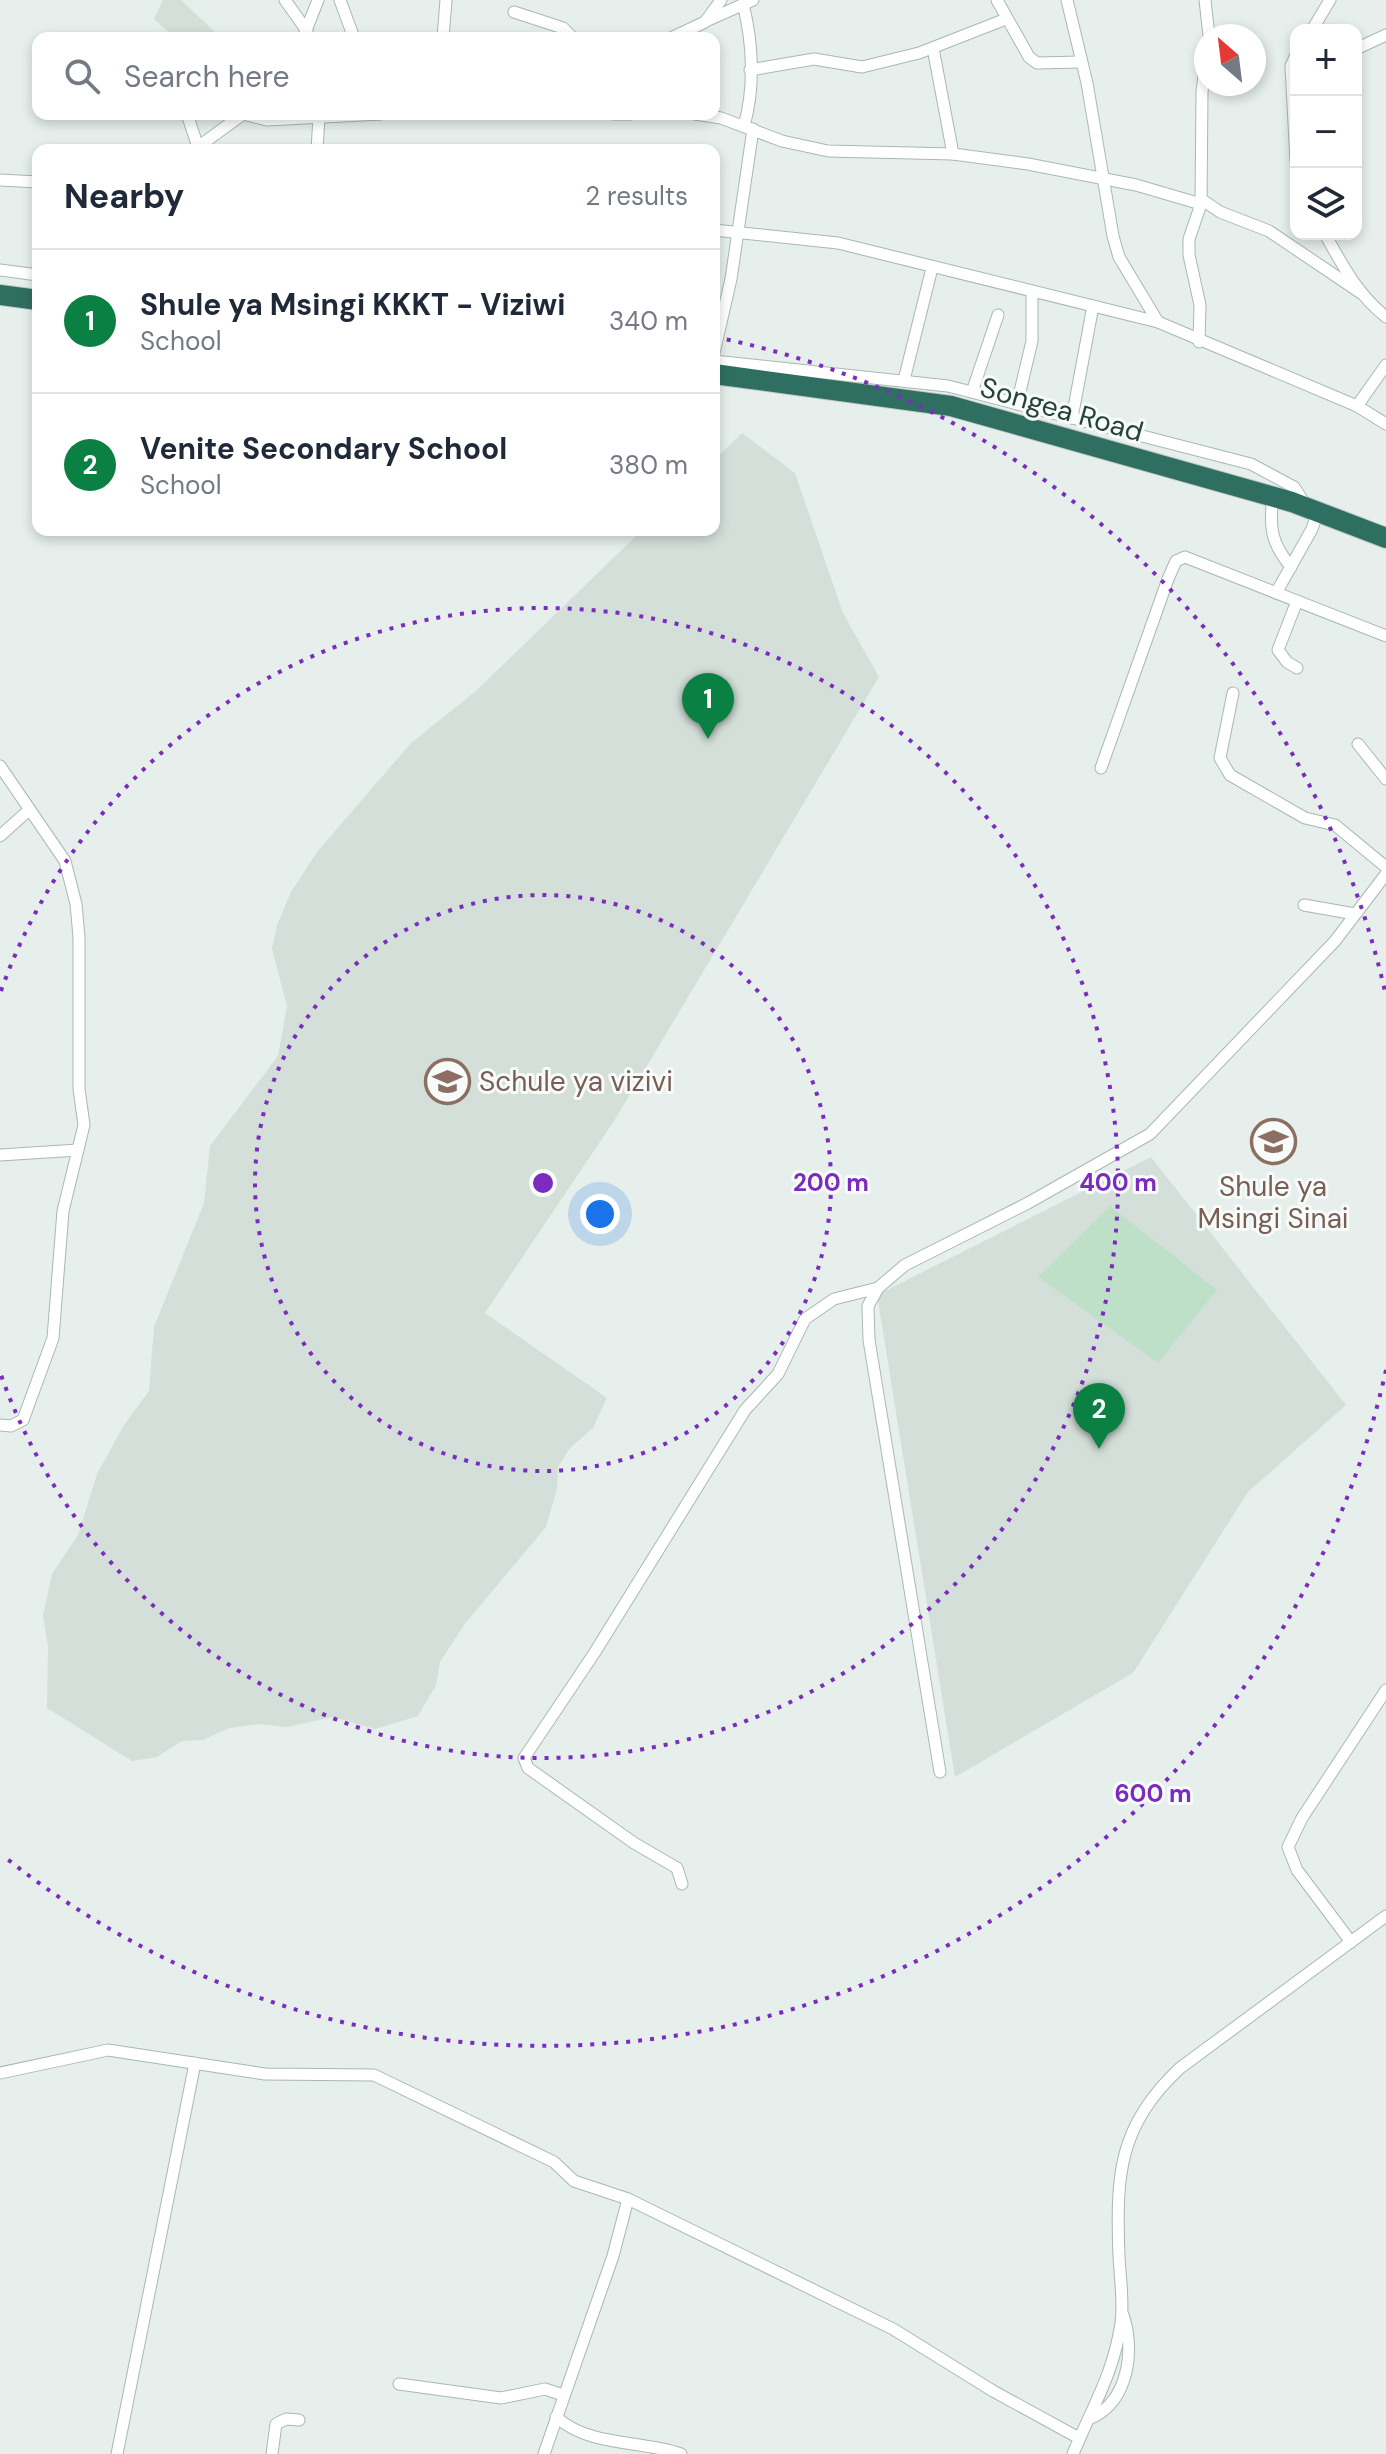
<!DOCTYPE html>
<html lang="en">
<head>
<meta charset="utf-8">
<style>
	body { margin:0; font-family:"DM Sans",sans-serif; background:#f2f2f3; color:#1f2937 }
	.controls { position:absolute; right:24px; top:24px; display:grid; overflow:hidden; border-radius:16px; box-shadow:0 4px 12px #0003 }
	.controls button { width:72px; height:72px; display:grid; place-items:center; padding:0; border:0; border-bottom:2px solid #e0e1e3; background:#fff; color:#1f2937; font:40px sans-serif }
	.compass { position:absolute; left:1194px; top:24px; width:72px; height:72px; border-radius:50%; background:#fff; box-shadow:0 4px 12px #0003; rotate:332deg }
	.you { position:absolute; left:600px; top:1214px; width:28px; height:28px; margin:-20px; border:6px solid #fff; border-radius:50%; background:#1a73e8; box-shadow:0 0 0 12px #1a73e833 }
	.badge { display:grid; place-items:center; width:52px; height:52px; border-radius:50%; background:#0b8043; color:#fff; font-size:26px; font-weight:700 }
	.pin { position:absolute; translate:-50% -66px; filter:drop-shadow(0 2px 4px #0008) }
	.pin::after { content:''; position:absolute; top:42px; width:28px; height:24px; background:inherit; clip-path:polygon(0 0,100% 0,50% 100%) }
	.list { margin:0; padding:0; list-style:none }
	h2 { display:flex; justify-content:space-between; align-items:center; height:104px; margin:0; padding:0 32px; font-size:34px }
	h2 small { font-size:26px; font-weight:400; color:#747a83 }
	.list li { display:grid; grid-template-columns:52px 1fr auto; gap:24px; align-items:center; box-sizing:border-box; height:144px; padding:0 32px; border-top:2px solid #e0e1e3 }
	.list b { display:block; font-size:30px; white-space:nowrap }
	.list p { margin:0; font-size:26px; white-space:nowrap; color:#747a83 }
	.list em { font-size:26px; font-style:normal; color:#747a83 }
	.icon { flex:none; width:44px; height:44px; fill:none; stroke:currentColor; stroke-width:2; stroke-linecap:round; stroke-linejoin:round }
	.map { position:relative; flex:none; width:1386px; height:2454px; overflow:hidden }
	.search { position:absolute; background:#fff; box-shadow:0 4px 12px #0003; left:32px; top:32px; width:688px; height:88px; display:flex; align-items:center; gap:20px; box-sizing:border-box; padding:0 28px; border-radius:16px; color:#747a83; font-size:30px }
	.panel { position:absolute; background:#fff; box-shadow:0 4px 12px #0003; left:32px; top:144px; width:688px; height:392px; border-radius:16px }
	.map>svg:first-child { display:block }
	.built { fill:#d4dfda }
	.green { fill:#bfe0c8 }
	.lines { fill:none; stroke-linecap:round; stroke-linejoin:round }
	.street-casing { stroke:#a8b8b2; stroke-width:13 }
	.highway-casing { stroke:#c2cac8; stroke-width:22 }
	.street { stroke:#fff; stroke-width:11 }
	.highway { stroke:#2f6f62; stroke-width:20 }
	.ring { fill:none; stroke:#7b2cbf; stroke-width:4; stroke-dasharray:4 8 }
	.labels { text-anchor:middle; stroke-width:6; stroke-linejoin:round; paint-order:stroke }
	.street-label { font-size:28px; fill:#24423a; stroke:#f7fbf9 }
	.education-label { font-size:28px; fill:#785e54; stroke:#f7fbf9; text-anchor:start }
	.centre { fill:#7b2cbf; stroke:#f7fbf9; stroke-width:4 }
	.ring-label { font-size:24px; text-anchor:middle; font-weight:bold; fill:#7b2cbf; stroke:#f7fbf9; stroke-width:6; stroke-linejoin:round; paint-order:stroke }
</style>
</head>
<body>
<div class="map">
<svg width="1386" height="2454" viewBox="0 0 1386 2454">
	<rect width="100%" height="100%" fill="#e6efeb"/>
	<!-- built -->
	<g class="built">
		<polygon points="163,0 181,0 215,32 213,38 173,36 154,19"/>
		<polygon points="742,433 795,473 843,613 879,677 614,1121 485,1313 607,1398 593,1428 570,1448 558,1467 557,1489 546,1527 464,1625 440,1662 436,1685 418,1716 375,1729 333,1717 287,1727 259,1724 229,1728 203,1740 182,1741 157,1757 132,1761 47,1708 48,1646 43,1616 52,1574 78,1535 97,1474 124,1425 149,1391 154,1327 204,1203 210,1146 278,1056 287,1006 272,949 277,925 291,892 317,852 411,743 476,691 642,530 714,530 714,460"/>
		<polygon points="1151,1157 1346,1405 1248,1492 1133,1673 955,1777 877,1295"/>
	</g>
	<!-- green -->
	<polygon class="green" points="1110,1206 1217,1290 1158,1363 1038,1277"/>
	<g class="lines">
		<defs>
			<g id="street">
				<polyline points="285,0 307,31"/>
				<polyline points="340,0 354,38"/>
				<polyline points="997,0 1029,57 1037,63 1080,62"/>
				<polyline points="1067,0 1087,83 1113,236 1119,257 1158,322"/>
				<polyline points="1205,0 1209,36"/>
				<path d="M743 4C753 43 755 87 744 126"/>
				<polyline points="514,12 563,28 573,38"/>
				<polyline points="706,21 753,0"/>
				<polyline points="1312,30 1330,0"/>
				<polyline points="303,38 318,0"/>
				<polyline points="443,38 446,0"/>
				<polyline points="671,38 705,22 721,0"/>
				<polyline points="933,48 953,154"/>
				<polyline points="1356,49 1386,35"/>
				<polyline points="1296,55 1291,66 1296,161"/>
				<polyline points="750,70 814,59 862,67 919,53 1006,19"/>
				<polyline points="187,114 198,147"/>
				<polyline points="243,114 267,120 381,114"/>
				<polyline points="614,114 630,114"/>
				<polyline points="695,114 721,118 782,141 828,151 953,154 1028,164 1136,185 1201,204"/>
				<polyline points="194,150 243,114"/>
				<polyline points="317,150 319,117"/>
				<polyline points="0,180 38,182"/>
				<polyline points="1201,199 1220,212 1269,231 1361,293"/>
				<polyline points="714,230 838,243 1158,322 1357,406 1386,424"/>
				<path d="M1325 234C1343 266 1357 294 1386 317"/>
				<polyline points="0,270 38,275"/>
				<polyline points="1199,342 1200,305 1189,255 1189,239 1201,204 1202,92 1206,58"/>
				<polyline points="714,353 731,279 753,129"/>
				<polyline points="714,361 948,386 1251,464 1294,487 1305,504"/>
				<polyline points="904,380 932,268"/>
				<polyline points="972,392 998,315"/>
				<polyline points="1017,404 1032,341 1032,291"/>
				<polyline points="1357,406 1386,365"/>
				<polyline points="1072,418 1093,306"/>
				<path d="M1273 496C1269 527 1271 543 1291 567"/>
				<polyline points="1276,593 1312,529 1318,511"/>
				<polyline points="1297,668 1287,662 1278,650 1297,601"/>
				<polyline points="1233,693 1220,758 1230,775 1305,818 1335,825 1386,867"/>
				<polyline points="1358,744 1386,779"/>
				<polyline points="0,766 65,861 76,904 79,937 79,1089 84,1125 63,1211 53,1338 23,1420 11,1426 0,1425"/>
				<polyline points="1101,768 1168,579 1176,561 1185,557 1386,636"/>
				<polyline points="0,836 29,810"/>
				<polyline points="1304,905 1355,914"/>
				<polyline points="0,1155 78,1150"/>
				<polyline points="940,1772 869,1340 868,1306 878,1288 905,1265 1028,1203 1150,1134 1335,941 1386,874"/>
				<polyline points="682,1884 677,1868 634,1843 528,1768 524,1758 595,1652 745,1410 778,1374 805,1319 834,1299 878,1288"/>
				<polyline points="1351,1942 1297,1870 1288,1847 1302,1818 1386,1690"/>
				<polyline points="0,2073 108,2050 265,2074 374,2075 554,2162 574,2181 628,2199 893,2329 993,2391 1079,2438"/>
				<polyline points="399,2384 501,2398 545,2389 563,2395"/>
				<path d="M556 2417C590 2447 640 2440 681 2454"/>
				<path d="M1091 2418C1129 2401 1135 2349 1123 2315"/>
				<polyline points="117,2454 195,2063"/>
				<polyline points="272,2454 276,2424 286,2419 299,2420"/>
				<polyline points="544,2454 613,2256 628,2199"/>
				<path d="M1073 2454C1092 2407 1113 2376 1121 2323 1124 2301 1120 2279 1119 2256 1116 2175 1118 2126 1180 2068L1386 1916"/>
			</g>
			<g id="highway">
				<polyline points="0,295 38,300"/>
				<polyline points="714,374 951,406 1292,502 1386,538"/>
			</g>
		</defs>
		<!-- street casing -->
		<use href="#street" class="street-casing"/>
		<!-- highway casing -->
		<use href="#highway" class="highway-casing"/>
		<!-- street -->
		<use href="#street" class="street"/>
		<!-- highway -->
		<use href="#highway" class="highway"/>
	</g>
	<!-- distance rings -->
	<g class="ring">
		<circle cx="543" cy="1183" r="288"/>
		<path d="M1 991A575 575 0 1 1 1 1375"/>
		<path d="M1386 1370A863 863 0 0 1 6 1858M715 337A863 863 0 0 1 1386 996"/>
	</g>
	<!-- icons -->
	<defs>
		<symbol id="school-ring" viewBox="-11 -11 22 22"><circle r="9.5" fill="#f7fbf9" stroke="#8d6e63" stroke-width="1.5"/><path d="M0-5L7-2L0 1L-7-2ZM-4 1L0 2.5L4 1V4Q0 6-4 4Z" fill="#8d6e63"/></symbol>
	</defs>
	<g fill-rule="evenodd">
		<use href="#school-ring" x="422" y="1056" width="51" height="51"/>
		<use href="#school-ring" x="1248" y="1116" width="51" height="51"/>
	</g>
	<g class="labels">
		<!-- street labels -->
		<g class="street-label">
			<text transform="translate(1062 409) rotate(16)" y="10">Songea Road</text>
		</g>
		<!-- education labels -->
		<g class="education-label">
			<text x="479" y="1091">Schule ya vizivi</text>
			<text x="1273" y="1196" text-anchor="middle">Shule ya<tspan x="1273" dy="32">Msingi Sinai</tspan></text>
		</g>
	</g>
	<circle cx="543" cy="1183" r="12" class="centre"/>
	<g class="ring-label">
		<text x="831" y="1191">200 m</text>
		<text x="1118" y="1191">400 m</text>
		<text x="1153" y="1802">600 m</text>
	</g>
</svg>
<div class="controls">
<button>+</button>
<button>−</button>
<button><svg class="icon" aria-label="layers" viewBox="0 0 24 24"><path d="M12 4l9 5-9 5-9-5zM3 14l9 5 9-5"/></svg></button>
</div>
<svg class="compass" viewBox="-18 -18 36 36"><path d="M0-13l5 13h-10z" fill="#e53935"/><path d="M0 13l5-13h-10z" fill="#747a83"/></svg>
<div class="you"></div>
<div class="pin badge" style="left:708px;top:739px">1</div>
<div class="pin badge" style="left:1099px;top:1449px">2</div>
<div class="search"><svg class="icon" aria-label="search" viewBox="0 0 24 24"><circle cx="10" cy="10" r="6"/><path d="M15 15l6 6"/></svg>Search here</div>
<section class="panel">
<h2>Nearby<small>2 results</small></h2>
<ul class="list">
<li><span class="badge">1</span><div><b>Shule ya Msingi KKKT - Viziwi</b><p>School</p></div><em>340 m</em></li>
<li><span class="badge">2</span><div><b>Venite Secondary School</b><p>School</p></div><em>380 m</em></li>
</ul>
</section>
</div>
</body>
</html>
